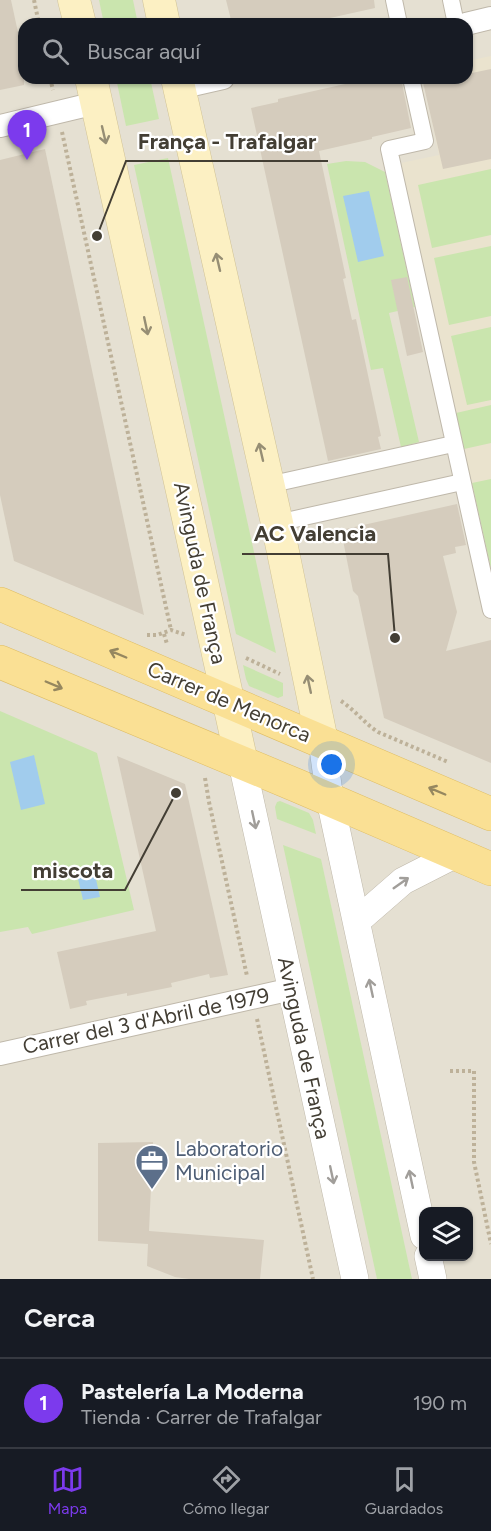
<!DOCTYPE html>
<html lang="es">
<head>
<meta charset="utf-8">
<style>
	body { margin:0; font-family:Figtree,sans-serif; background:#20242c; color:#f1f3f6 }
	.controls { position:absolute; right:18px; bottom:18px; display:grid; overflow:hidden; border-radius:12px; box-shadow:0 2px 4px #0004 }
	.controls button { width:54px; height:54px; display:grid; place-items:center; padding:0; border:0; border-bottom:2px solid #363941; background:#171b24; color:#f1f3f6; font:30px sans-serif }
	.you { position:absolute; left:332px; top:765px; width:21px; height:21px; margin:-15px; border:4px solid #fff; border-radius:50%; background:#1a73e8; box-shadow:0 0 0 9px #1a73e833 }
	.badge { display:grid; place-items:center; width:39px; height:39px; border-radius:50%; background:#7c3aed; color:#fff; font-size:20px; font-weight:700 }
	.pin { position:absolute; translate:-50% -50px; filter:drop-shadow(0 2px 3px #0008) }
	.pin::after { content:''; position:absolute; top:32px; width:21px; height:18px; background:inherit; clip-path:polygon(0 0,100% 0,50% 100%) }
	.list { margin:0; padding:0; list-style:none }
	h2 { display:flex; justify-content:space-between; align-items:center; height:78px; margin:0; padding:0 24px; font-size:26px }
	h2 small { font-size:20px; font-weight:400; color:#9ea1a6 }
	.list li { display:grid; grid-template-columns:39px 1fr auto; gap:18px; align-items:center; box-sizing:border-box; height:90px; padding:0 24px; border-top:2px solid #363941 }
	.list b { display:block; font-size:22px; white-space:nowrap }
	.list p { margin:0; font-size:20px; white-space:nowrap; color:#9ea1a6 }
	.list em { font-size:20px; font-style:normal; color:#9ea1a6 }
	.icon { flex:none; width:33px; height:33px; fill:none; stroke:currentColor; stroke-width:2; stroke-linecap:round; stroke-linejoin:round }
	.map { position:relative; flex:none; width:491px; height:1279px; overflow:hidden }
	.search { position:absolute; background:#171b24; box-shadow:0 2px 4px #0004; left:18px; right:18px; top:18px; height:66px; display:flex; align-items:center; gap:15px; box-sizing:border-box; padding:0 21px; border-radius:18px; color:#9ea1a6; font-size:22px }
	.sheet { height:168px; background:#171b24 }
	nav { display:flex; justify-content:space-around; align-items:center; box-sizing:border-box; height:84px; border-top:2px solid #363941; background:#171b24; font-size:16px; color:#9ea1a6 }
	nav a { display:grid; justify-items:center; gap:3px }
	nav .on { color:#7c3aed }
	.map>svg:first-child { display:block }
	.residential { fill:#e5e0d2; fill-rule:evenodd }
	.education { fill:#eae3ce }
	.green { fill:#cae5ae }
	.water { fill:#a1cced }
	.building { fill:#d5ccbd }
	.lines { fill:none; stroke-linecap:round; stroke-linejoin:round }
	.pedestrian-casing { stroke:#bfb8aa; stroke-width:18 }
	.minor-casing { stroke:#bfb8aa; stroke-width:24 }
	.tertiary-casing { stroke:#bfb8aa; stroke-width:28 }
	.secondary-casing { stroke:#d0c295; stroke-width:33 }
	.primary-casing { stroke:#debd65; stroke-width:34 }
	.path { stroke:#bdb199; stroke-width:4; stroke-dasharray:3 3; stroke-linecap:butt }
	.pedestrian { stroke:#fff; stroke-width:16 }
	.minor { stroke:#fff; stroke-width:22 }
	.tertiary { stroke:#fff; stroke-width:27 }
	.secondary { stroke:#fcf0c3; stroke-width:32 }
	.primary { stroke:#fae094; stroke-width:33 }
	.oneway { stroke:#968e74 }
	.oneway2 { stroke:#95875f }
	.oneway3 { stroke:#a19e9a }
	.labels { text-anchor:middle; stroke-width:4.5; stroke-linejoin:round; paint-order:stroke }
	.street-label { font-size:21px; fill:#433e34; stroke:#fff }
	.service-label { font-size:21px; fill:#4e5e75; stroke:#fff; text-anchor:start }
	.leader { fill:none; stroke:#433e34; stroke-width:2 }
	.callout-dot { fill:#433e34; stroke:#fff; stroke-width:2 }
	.callout-label { font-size:22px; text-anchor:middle; font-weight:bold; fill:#433e34; stroke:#fff; stroke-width:4.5; stroke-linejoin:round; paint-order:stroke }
</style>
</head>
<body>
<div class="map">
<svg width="491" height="1279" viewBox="0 0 491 1279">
	<rect width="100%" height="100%" fill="#f1eee4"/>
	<!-- residential -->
	<path class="residential" d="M0 0H491V1279H0ZM24 24H467V78H24ZM424 1212H468V1256H424Z"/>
	<!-- education -->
	<polygon class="education" points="491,56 491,569 401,163 439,155 424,83 467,78 467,61"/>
	<!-- green -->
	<g class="green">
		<polygon points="99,0 133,0 138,24 104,24"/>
		<polygon points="116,78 150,78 159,119 126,126"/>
		<polygon points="168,158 276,653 236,634 134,165"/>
		<polygon points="346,161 365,162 385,172 415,307 389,313 419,442 401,447 383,368 371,370 327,164"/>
		<polygon points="491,169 491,235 432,248 418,185"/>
		<polygon points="491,246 491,316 449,325 434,258"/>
		<polygon points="491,327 491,400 467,405 451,336"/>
		<polygon points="491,405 491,443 464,449 456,413"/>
		<polygon points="491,479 491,569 472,483"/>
		<polygon points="243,665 283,683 283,696 278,698 249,686 246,679"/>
		<polygon points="0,711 97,753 134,910 32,934 28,927 0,932"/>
		<polygon points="280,801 309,813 313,820 316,834 277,819 275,807 277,802"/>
		<polygon points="283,845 321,859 412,1279 377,1279"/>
	</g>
	<!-- water -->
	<g class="water">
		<polygon points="369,191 384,256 358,262 343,196"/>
		<polygon points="34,755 45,804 21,810 10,762"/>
		<polygon points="93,866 100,897 83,900 76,870"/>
	</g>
	<!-- building -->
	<g class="building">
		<polygon points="0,0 11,0 24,60 24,85 0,90"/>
		<polygon points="226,0 374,0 375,8 303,24 232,24"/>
		<polygon points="491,69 491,159 443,169 422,78 467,78 467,74"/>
		<polygon points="372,78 401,78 411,128 372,137 372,139 319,151 346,278 343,279 352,320 356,319 381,436 378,437 381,449 328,461 251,108 278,102 278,99"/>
		<polygon points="45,149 144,615 14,561 0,495 0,160"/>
		<polygon points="407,277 423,352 407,356 391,280"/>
		<polygon points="457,504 466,545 455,547 456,553 443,556 457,612 446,651 491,640 491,763 384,718 358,596 353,591 341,530"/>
		<polygon points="117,756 185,784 228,975 210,978 209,974 171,983 172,987 127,996 127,993 86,1001 87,1005 70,1009 57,952 156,931"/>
		<polygon points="153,1142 149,1231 264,1240 260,1279 189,1279 175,1277 147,1266 148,1244 98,1241 98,1143"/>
	</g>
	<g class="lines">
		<defs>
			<g id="pedestrian">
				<polyline points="394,0 399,24"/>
				<polyline points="451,0 456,24"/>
				<polyline points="411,78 425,141 389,149 491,610"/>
				<polyline points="268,485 453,444"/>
				<polyline points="277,523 462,482"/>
			</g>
			<g id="minor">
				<polyline points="466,24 491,18"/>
				<polyline points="179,88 223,78"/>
				<polyline points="0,126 96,103"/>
				<polyline points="0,1054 292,989"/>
			</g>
			<g id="tertiary">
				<polyline points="322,741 330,800 424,1236"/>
				<polyline points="242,763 355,1279"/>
				<polyline points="357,921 403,881 456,854"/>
				<polyline points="428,1256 433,1279"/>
			</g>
			<g id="secondary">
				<polyline points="74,0 80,24"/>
				<polyline points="159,0 164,24"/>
				<polyline points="91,78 242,763"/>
				<polyline points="177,78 277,523 322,741"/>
			</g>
			<g id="primary">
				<polyline points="0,604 491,814"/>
				<polyline points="0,662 298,786 491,869"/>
			</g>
		</defs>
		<!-- pedestrian casing -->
		<use href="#pedestrian" class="pedestrian-casing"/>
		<!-- minor casing -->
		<use href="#minor" class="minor-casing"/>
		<!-- tertiary casing -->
		<use href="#tertiary" class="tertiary-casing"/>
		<!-- secondary casing -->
		<use href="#secondary" class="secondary-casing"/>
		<!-- primary casing -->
		<use href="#primary" class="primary-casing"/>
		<!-- path -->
		<g class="path">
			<polyline points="34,0 39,24"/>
			<polyline points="50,78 53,90"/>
			<polyline points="62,132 171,630"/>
			<polyline points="164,634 167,644"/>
			<polyline points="147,635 157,635 171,630 186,635"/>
			<polyline points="246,658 280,674"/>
			<path d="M341 701C355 710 365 724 378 732L448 762"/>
			<polyline points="205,778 209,802 247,976"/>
			<polyline points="257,1019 313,1279"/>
			<polyline points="450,1071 474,1071 474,1162 491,1244"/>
		</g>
		<!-- pedestrian -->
		<use href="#pedestrian" class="pedestrian"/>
		<!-- minor -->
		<use href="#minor" class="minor"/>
		<!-- tertiary -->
		<use href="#tertiary" class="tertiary"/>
		<!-- secondary -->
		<use href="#secondary" class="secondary"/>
		<!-- primary -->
		<use href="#primary" class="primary"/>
	</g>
	<!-- one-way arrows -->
	<defs><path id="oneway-shaft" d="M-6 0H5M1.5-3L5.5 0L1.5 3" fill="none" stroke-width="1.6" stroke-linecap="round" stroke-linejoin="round" transform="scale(1.5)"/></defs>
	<g class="oneway">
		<use href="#oneway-shaft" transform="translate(104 135) rotate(77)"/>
		<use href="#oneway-shaft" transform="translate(218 262) rotate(-103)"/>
		<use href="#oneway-shaft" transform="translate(146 326) rotate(78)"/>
		<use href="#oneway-shaft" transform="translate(261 452) rotate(-103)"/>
		<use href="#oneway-shaft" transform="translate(309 684) rotate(-102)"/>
	</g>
	<g class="oneway2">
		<use href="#oneway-shaft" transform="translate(118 654) rotate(-157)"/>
		<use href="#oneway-shaft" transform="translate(54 685) rotate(23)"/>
		<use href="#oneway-shaft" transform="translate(437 791) rotate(-157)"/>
	</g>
	<g class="oneway3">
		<use href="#oneway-shaft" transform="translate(254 820) rotate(78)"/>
		<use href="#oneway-shaft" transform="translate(401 883) rotate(-35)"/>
		<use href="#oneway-shaft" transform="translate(371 988) rotate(-102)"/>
		<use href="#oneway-shaft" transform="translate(332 1175) rotate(78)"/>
		<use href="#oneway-shaft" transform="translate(411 1179) rotate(-102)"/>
	</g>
	<!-- icons -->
	<defs>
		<symbol id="office-pin" viewBox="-11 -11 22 30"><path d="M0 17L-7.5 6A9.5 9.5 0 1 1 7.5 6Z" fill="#5c6f8a" stroke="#fff"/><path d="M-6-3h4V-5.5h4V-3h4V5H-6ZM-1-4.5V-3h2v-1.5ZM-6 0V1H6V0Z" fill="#fff"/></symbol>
	</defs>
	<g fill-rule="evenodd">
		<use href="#office-pin" x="133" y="1142" width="38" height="52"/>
	</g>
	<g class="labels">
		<!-- street labels -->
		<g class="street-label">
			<text transform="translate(200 573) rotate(78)" y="7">Avinguda de França</text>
			<text transform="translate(229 702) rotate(23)" y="7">Carrer de Menorca</text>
			<text transform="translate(146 1021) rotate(-12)" y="7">Carrer del 3 d'Abril de 1979</text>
			<text transform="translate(304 1048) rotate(78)" y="7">Avinguda de França</text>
		</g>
		<!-- service labels -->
		<g class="service-label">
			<text x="175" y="1156">Laboratorio<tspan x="175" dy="24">Municipal</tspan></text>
		</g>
	</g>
	<!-- callouts -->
	<path class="leader" d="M97 236L126 161H328M395 638L388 554H242M176 793L125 890H21"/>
	<g class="callout-dot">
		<circle cx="97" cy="236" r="6"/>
		<circle cx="395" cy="638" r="6"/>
		<circle cx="176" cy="793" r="6"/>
	</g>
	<g class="callout-label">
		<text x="227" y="149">França - Trafalgar</text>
		<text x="315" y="541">AC Valencia</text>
		<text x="73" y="878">miscota</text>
	</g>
</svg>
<div class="controls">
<button><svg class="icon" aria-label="layers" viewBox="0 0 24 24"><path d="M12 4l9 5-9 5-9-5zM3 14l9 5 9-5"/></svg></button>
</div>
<div class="you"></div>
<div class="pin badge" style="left:27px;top:160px">1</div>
<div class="search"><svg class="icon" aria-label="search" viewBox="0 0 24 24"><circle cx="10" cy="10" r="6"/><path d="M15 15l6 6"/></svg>Buscar aquí</div>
</div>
<section class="sheet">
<h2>Cerca<small></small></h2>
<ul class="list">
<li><span class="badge">1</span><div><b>Pastelería La Moderna</b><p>Tienda · Carrer de Trafalgar</p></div><em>190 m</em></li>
</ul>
</section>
<nav>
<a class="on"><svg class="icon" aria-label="map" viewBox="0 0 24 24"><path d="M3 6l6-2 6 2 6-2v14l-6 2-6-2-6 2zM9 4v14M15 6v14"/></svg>Mapa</a>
<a><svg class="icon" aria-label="directions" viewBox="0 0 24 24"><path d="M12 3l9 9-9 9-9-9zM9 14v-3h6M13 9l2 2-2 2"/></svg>Cómo llegar</a>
<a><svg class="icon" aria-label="saved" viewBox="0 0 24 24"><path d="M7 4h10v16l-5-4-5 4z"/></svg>Guardados</a>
</nav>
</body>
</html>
